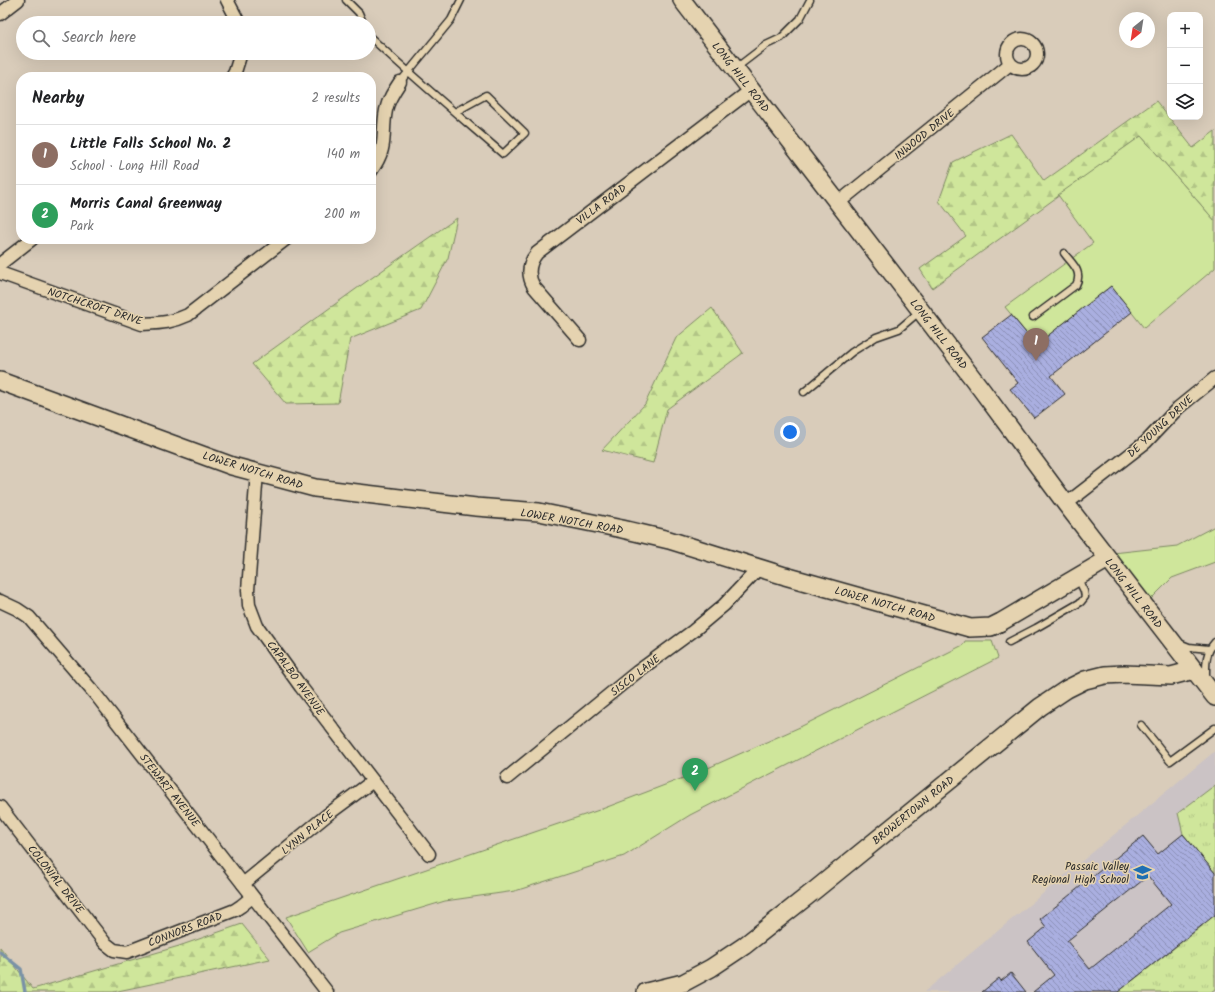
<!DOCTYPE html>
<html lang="en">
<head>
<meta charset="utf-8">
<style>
	body { margin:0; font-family:Kalam,sans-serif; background:#f6f6f6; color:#202124 }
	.controls { position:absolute; right:12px; top:12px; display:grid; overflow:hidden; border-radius:8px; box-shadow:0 4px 16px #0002 }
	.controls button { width:36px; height:36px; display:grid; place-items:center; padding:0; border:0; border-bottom:1px solid #e0e0e0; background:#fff; color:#202124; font:20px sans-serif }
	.compass { position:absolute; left:1119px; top:12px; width:36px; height:36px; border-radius:50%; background:#fff; box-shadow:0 4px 16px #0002; rotate:210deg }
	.you { position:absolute; left:790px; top:432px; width:14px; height:14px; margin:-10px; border:3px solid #fff; border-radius:50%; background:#1a73e8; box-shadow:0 0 0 6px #1a73e833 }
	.badge { display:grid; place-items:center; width:26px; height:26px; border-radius:50%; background:#2563eb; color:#fff; font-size:13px; font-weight:700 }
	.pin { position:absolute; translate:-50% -33px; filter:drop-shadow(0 1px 2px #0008) }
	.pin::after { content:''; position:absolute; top:21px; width:14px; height:12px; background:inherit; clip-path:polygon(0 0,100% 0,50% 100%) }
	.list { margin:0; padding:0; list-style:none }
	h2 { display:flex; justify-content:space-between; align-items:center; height:52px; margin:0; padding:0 16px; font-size:17px }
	h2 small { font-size:13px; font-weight:400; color:#757577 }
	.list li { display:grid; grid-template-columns:26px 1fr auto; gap:12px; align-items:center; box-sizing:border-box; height:60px; padding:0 16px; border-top:1px solid #e0e0e0 }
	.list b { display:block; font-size:15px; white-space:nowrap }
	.list p { margin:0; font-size:13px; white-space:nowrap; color:#757577 }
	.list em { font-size:13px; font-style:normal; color:#757577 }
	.icon { flex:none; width:22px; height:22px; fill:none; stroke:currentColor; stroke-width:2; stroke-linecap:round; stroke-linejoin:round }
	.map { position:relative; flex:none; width:1215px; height:992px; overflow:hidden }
	.search { position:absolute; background:#fff; box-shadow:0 4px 16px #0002; left:16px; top:16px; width:360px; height:44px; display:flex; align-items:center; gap:10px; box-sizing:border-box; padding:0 14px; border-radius:22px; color:#757577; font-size:15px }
	.panel { position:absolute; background:#fff; box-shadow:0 4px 16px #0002; left:16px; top:72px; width:360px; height:172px; border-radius:16px }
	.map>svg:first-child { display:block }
	.built { fill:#cbc3c5 }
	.grass { fill:url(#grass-tufts); stroke:#7d8863 }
	.forest { fill:url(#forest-firs); stroke:#7d8863 }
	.park { fill:#cfe69b; stroke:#7d8863 }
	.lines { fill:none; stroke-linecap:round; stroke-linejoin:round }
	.stream { stroke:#7a92a6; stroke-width:3.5 }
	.building { fill:url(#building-back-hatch); stroke:#2b2b2b; fill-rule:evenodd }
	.lane-casing { stroke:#2b2b2b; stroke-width:9 }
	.street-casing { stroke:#2b2b2b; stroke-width:15 }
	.secondary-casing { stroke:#2b2b2b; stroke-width:20 }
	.lane { stroke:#e5d3b0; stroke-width:6 }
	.street { stroke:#e5d3b0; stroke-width:12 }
	.secondary { stroke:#e5d3b0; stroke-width:17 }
	.labels { text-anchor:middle; stroke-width:3; stroke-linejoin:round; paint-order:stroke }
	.street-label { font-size:11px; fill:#2b2b2b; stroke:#e5d3b0 }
	.poi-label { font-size:11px; fill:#2b2b2b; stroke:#e5d3b0; text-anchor:end }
</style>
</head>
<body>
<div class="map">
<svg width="1215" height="992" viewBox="0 0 1215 992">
	<defs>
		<pattern id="grass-tufts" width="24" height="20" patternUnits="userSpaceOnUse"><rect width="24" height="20" fill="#cfe69b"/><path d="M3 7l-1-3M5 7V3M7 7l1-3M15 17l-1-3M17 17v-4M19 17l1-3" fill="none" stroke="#b2c586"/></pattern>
		<pattern id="forest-firs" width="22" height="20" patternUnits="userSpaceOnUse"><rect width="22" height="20" fill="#cfe69b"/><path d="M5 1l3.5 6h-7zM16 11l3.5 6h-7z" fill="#b2c586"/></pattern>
		<pattern id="building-back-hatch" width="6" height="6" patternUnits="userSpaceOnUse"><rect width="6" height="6" fill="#aaafe0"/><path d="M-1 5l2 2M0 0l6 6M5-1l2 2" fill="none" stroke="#8b8fb6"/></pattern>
	</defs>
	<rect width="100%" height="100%" fill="#d9ccba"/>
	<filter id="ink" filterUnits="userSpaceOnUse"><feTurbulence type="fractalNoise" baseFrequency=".025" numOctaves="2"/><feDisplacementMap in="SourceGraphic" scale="8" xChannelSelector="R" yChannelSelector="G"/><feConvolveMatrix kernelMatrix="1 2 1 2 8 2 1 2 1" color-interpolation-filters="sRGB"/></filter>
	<g filter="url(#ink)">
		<!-- built -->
		<polygon class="built" points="1215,751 1215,992 924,992"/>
		<!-- grass -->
		<g class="grass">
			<polygon points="1215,785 1215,873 1183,834 1178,813"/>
			<polygon points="1206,904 1215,916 1215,989 1211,992 1118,992 1202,926"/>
		</g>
		<!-- forest -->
		<g class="forest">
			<polygon points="1156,101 1193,148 1215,131 1215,221 1141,136 932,288 920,269 966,236 939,201 953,162 1011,134 1044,181"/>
			<polygon points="457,218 448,258 421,310 350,339 338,403 286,404 252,364 363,284"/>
			<polygon points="712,308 743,353 667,409 653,463 602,450 645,404 676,338"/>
			<polygon points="242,924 270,959 113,992 0,992 0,947 33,989 179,946"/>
		</g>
		<!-- park -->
		<g class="park">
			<polygon points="1141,136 1215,221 1215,268 1144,328 1111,286 1036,345 1005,307 1093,243 1058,195"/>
			<polygon points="1215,526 1215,562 1172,578 1149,601 1113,553 1177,546"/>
			<polygon points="965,641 992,641 998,658 690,815 624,856 515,891 445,901 339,933 308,952 286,917 602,809 699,772 800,727 963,645"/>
		</g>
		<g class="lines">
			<!-- stream -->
			<polyline class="stream" points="0,952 21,969 25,992"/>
		</g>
		<!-- building -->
		<g class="building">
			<polygon points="1111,286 1132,312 1051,376 1065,394 1034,418 1010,389 1018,383 982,337 1011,315 1036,345"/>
			<path d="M1183 834 1215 873V915L1118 992H1033L1054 975 1028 942 1046 927 1040 919 1143 836 1158 854ZM1148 876 1171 904 1090 969 1067 941Z"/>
			<polygon points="1011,973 1026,992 982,992 999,978 1001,981"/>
		</g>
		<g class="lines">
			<defs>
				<g id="lane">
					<polyline points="346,0 359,13 363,23"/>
					<path d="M369 36C413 77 458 115 503 154L525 133 486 95 455 112"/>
					<polyline points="736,68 766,45 781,38 800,19 810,0"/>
					<polyline points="400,82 451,20 461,0"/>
					<path d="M1033 317 1076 285C1083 271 1072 264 1064 253"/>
					<polyline points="804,392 852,352 876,337 899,329 919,312"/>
					<polyline points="1009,642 1036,628 1081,602 1085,597 1084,591 1078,579"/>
					<polyline points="1179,643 1189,647 1209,649"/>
					<path d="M1206 678C1206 664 1205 653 1215 642"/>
					<polyline points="1141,725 1170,761 1215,728"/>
				</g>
				<g id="street">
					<polyline points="227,0 239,23"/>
					<polyline points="0,14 18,0"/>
					<circle cx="1022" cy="54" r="15"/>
					<polyline points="232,77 235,72 241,53"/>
					<path d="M371 171C389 146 381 136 386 110 388 100 394 91 400 82"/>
					<polyline points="838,203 1010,64"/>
					<polyline points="0,264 32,239"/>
					<path d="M0 273 142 324C160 323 171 323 188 315L286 239"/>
					<path d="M580 340 534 287C527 275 528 264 537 253L751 90"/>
					<polyline points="257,472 248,590 249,605 257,626 301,687 429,854"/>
					<polyline points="1066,504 1146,442 1178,408 1215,378"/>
					<polyline points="0,601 17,609 29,617 96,695 327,992"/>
					<polyline points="507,778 637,672 693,631 724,605 759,568"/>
					<polyline points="0,807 105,943 114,950 127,952 235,910 241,906 252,897"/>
					<polyline points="243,884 327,815 373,781"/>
				</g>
				<g id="secondary">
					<polyline points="682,0 981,389 1066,504 1215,697"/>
					<polyline points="0,381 232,466 315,488 476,507 539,512 622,529 669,540 785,576 970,628 991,627 1001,622 1108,559"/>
					<polyline points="646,992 683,983 711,968 744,946 815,890 1040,707 1067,689 1085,680 1105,675 1124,674 1171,676 1194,670"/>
				</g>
			</defs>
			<!-- lane casing -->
			<use href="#lane" class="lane-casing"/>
			<!-- street casing -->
			<use href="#street" class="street-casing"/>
			<!-- secondary casing -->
			<use href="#secondary" class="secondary-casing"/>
			<!-- lane -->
			<use href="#lane" class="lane"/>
			<!-- street -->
			<use href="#street" class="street"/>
			<!-- secondary -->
			<use href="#secondary" class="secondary"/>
		</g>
	</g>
	<!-- icons -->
	<defs>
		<symbol id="school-bare" viewBox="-9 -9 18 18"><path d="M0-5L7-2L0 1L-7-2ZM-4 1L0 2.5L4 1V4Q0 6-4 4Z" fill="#1f6fb2" stroke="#e5d3b0" stroke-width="2.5" paint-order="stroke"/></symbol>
	</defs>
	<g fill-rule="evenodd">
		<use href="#school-bare" x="1130" y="860" width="25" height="25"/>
	</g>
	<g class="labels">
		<!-- street labels -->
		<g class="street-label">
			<text transform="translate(741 77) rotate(52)" y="4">LONG HILL ROAD</text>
			<text transform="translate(924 134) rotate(-39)" y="4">INWOOD DRIVE</text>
			<text transform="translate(601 204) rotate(-37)" y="4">VILLA ROAD</text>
			<text transform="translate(95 306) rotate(18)" y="4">NOTCHCROFT DRIVE</text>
			<text transform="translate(939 334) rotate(52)" y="4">LONG HILL ROAD</text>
			<text transform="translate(1160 426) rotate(-43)" y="4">DE YOUNG DRIVE</text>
			<text transform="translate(253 470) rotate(17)" y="4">LOWER NOTCH ROAD</text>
			<text transform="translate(572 521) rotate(10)" y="4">LOWER NOTCH ROAD</text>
			<text transform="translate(1134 593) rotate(52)" y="4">LONG HILL ROAD</text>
			<text transform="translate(885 604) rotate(16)" y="4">LOWER NOTCH ROAD</text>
			<text transform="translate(635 675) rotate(-38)" y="4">SISCO LANE</text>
			<text transform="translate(296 678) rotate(54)" y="4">CAPALBO AVENUE</text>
			<text transform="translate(170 790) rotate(52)" y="4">STEWART AVENUE</text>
			<text transform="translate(913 810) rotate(-39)" y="4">BROWERTOWN ROAD</text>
			<text transform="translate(307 832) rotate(-39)" y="4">LYNN PLACE</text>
			<text transform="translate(56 879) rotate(52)" y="4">COLONIAL DRIVE</text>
			<text transform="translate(185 929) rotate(-21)" y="4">CONNORS ROAD</text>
		</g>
		<!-- poi labels -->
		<g class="poi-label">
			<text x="1129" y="870">Passaic Valley<tspan x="1129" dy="13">Regional High School</tspan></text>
		</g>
	</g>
</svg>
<div class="controls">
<button>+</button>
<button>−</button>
<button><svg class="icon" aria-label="layers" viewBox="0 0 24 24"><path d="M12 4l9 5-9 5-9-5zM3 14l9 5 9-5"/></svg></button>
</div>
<svg class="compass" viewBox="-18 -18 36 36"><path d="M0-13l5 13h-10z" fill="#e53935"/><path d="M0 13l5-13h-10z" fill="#757577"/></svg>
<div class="you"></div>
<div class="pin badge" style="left:1036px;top:361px;background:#8d6e63">1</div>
<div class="pin badge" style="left:695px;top:791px;background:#2e9e5b">2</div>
<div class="search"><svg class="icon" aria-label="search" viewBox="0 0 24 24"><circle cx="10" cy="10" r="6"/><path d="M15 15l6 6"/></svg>Search here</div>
<section class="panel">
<h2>Nearby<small>2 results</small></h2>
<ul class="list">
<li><span class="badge" style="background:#8d6e63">1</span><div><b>Little Falls School No. 2</b><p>School · Long Hill Road</p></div><em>140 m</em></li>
<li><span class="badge" style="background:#2e9e5b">2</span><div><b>Morris Canal Greenway</b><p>Park</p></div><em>200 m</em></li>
</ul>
</section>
</div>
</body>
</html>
